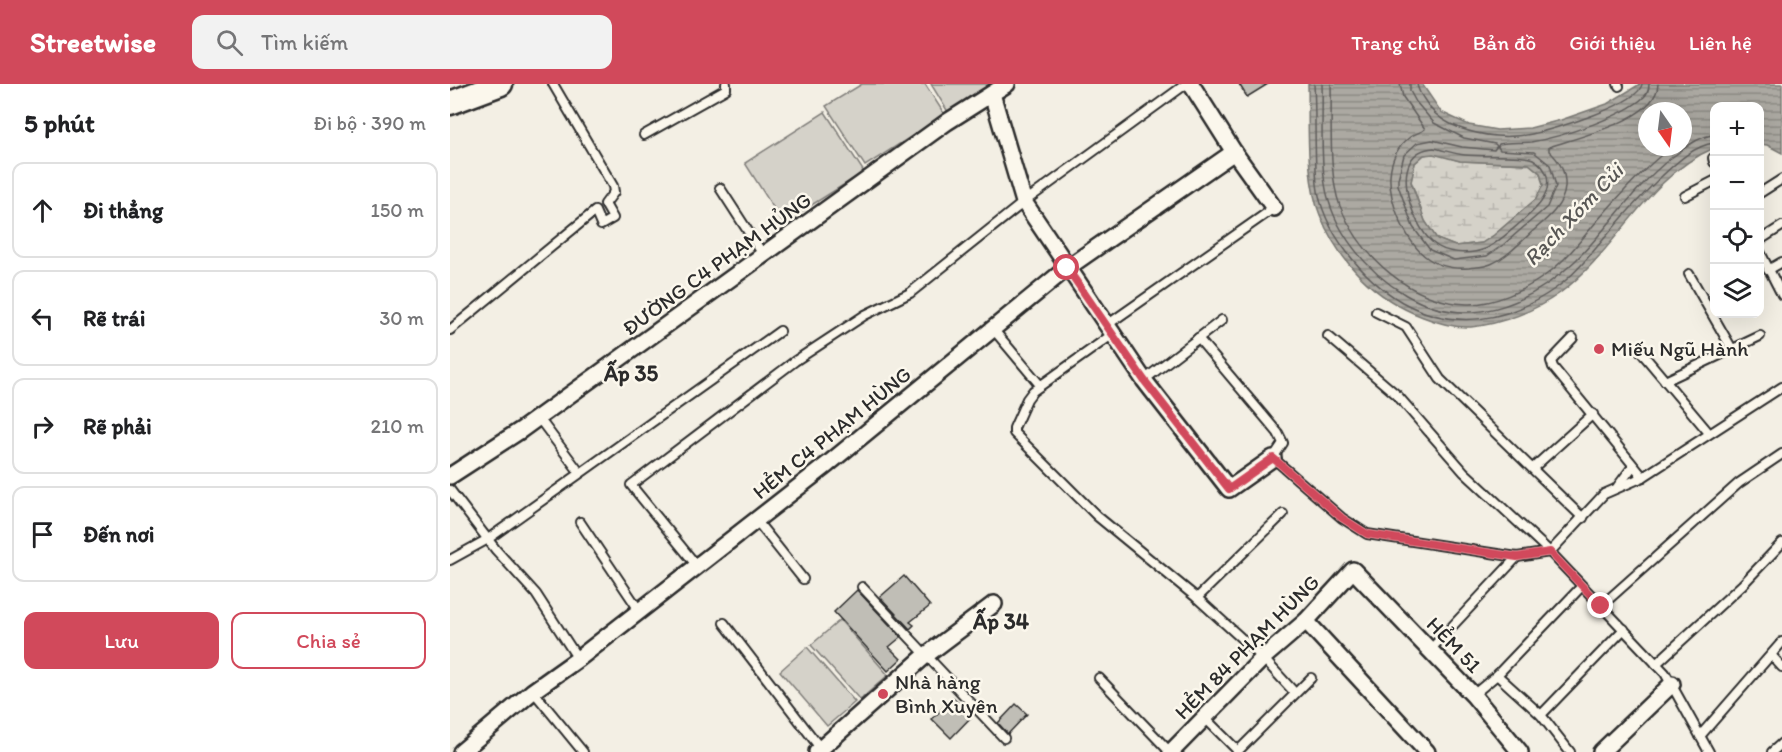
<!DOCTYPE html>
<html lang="vi">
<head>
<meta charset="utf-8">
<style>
	body { margin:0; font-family:Itim,sans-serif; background:#f2f2f2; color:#202124 }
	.controls { position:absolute; right:18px; top:18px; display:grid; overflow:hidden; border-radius:12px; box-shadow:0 6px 24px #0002 }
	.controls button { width:54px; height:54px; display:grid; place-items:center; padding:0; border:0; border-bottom:2px solid #e0e0e0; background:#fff; color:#202124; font:30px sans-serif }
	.compass { position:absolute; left:1188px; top:18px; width:54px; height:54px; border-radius:50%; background:#fff; box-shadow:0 6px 24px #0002; rotate:166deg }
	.stop { position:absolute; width:18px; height:18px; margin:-14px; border:4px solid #d1495b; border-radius:50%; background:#fff }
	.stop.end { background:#d1495b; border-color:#fff; box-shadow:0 2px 6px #0008 }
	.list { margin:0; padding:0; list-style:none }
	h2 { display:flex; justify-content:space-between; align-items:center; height:78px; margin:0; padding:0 24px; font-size:26px }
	h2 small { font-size:20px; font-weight:400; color:#757577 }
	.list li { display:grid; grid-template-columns:39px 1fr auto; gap:18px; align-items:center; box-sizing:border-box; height:96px; margin:0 12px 12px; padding:0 12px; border:2px solid #e0e0e0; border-radius:12px }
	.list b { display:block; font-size:22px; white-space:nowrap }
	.list em { font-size:20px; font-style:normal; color:#757577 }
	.actions { display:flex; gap:12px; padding:18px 24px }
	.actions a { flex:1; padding:14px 0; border:2px solid #d1495b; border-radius:12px; text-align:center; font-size:21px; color:#d1495b }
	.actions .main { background:#d1495b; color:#fff }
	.icon { flex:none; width:33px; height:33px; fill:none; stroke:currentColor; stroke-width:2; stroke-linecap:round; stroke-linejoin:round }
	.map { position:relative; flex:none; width:1332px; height:668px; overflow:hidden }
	header { display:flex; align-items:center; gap:36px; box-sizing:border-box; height:84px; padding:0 30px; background:#d1495b; color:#fff }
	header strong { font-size:28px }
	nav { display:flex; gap:33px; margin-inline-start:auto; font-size:21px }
	.search { width:420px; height:54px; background:#f2f2f2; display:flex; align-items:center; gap:15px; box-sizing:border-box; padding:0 21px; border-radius:12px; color:#757577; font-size:22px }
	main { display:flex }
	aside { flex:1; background:#fff }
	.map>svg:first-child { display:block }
	.green { fill:#d5d2c9; stroke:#807e7a; stroke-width:1.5 }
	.wetland { fill:url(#wetland-marsh); stroke:#807e7a; stroke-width:1.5 }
	.water { fill:url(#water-rules); stroke:#787772; stroke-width:1.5; fill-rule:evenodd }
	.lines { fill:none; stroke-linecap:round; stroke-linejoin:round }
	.shore { stroke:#5f5d5b; stroke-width:1.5 }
	.building { fill:#c0beb6; stroke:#2b2b2b; stroke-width:1.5 }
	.service-casing { stroke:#2b2b2b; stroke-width:12 }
	.minor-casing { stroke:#2b2b2b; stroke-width:20 }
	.primary-casing { stroke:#2b2b2b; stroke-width:27 }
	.service { stroke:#fbf7ec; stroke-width:8 }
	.minor { stroke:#fbf7ec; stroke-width:15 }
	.primary { stroke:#fbf7ec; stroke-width:22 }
	.route { stroke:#d1495b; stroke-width:8 }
	.poi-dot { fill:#d1495b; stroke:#fbf7ec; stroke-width:2 }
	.labels { text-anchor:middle; stroke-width:5; stroke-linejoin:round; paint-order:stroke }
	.street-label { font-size:21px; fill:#2b2b2b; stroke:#fbf7ec }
	.poi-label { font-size:21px; fill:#2b2b2b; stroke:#fbf7ec; text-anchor:start }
	.water-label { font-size:22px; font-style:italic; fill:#585755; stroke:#fbf7ec }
	.neighbourhood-label { font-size:22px; font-weight:bold; fill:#2b2b2b; stroke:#fbf7ec }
</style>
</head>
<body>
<header>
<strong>Streetwise</strong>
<div class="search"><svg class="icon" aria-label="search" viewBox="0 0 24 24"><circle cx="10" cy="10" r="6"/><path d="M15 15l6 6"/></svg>Tìm kiếm</div>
<nav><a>Trang chủ</a><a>Bản đồ</a><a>Giới thiệu</a><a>Liên hệ</a></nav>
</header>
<main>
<aside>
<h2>5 phút<small>Đi bộ · 390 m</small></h2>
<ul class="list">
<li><svg class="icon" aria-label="ahead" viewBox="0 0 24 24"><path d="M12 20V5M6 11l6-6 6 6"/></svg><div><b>Đi thẳng</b></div><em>150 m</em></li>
<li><svg class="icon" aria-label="left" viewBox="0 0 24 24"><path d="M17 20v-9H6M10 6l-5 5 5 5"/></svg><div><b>Rẽ trái</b></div><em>30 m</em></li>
<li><svg class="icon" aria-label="right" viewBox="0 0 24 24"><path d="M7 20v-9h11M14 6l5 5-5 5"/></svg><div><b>Rẽ phải</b></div><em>210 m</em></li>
<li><svg class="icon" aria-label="arrive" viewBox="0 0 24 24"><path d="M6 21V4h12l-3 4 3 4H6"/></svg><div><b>Đến nơi</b></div></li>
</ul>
<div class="actions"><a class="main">Lưu</a><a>Chia sẻ</a></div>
</aside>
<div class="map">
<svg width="1332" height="668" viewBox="0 0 1332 668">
	<defs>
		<pattern id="wetland-marsh" width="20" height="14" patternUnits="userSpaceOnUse" patternTransform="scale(1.5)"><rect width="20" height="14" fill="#d5d2c9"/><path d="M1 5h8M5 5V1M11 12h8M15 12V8" fill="none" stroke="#b7b4ad"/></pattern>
		<pattern id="water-rules" width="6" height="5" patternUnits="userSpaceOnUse" patternTransform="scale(1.5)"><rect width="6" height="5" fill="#aca9a2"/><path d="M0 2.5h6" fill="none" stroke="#8c8a84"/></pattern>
	</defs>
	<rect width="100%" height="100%" fill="#f3efe4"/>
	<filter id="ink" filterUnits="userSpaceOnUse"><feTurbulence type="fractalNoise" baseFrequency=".0167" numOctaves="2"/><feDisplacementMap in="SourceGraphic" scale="12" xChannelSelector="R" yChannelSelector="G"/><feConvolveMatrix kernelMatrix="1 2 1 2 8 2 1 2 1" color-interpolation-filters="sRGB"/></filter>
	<g filter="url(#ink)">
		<!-- green -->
		<g class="green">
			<polygon points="412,0 475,0 495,31 415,82 376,22"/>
			<polygon points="481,0 542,0 498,28"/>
			<polygon points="375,28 414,88 333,139 295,79"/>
			<polygon points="390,536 438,591 410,616 361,561"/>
			<polygon points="357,563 405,618 377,642 330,587"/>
		</g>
		<!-- wetland -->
		<polygon class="wetland" points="983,69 1010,77 1079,80 1090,89 1093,101 1086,115 1044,151 1032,159 1005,162 987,155 975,137 961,97 965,79 974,71"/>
		<!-- water -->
		<path class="water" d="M858 0H972L991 28 1019 41 1047 46 1080 44 1111 36 1157 20 1190 0H1332V69L1317 61 1310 60V22H1264V64C1196 93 1167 167 1110 209 1085 227 1052 240 1021 243 1005 244 988 239 973 233 925 215 889 178 870 131 855 95 859 39 858 0ZM1197 27H1233V63H1197ZM983 70 1010 77 1079 80 1090 89 1093 101 1086 115 1044 151 1032 159 1005 162 987 155 975 137 961 98 965 79 974 71Z"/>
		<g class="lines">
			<!-- shore -->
			<g class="shore">
				<path d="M864 0C866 33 864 67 867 100 872 147 913 195 952 218 1004 247 1058 238 1106 204 1127 189 1142 168 1159 149 1176 129 1193 110 1212 92 1226 79 1245 61 1264 59"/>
				<path d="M872 0C873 31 870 70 875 100 882 146 917 188 956 211 1016 246 1077 223 1125 177 1158 145 1183 104 1221 74 1234 65 1248 52 1264 51"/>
				<path d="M881 0C882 36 878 90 890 122 911 173 960 218 1017 220 1043 221 1076 206 1097 190 1117 175 1131 156 1147 137 1170 111 1193 85 1221 63"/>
				<path d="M950 0 953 13 975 45C971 49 965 49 960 53 934 73 937 105 948 132 962 165 980 187 1019 184 1026 183 1034 183 1041 180 1057 173 1071 158 1084 146 1097 135 1114 121 1115 103 1116 88 1109 76 1099 67V63C1127 53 1207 36 1208 0"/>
				<path d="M960 0V7L966 18 984 39 1014 54 1045 60 1047 62 1044 66 1012 63 982 56 967 59 954 71 948 95V101L963 143 980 166 1004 176 1037 172 1053 161 1097 123 1106 102 1100 81 1084 68 1050 66 1048 63 1049 60C1059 58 1070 59 1081 58 1111 53 1173 33 1194 13 1198 9 1199 5 1199 0"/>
				<path d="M967 0C968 9 975 16 980 24 994 42 1023 50 1046 52 1057 53 1071 52 1082 50 1102 46 1190 20 1192 0"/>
				<path d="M984 64C994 66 1004 70 1015 71 1029 73 1073 70 1083 75 1090 79 1095 85 1097 92 1099 102 1097 110 1091 118 1084 128 1047 160 1035 165 1020 171 995 170 983 159 960 139 936 67 984 64Z"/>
			</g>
		</g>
		<!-- building -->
		<g class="building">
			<polygon points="789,0 818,0 797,13"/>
			<polygon points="454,492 480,522 460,538 464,541 460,545 430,513"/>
			<polygon points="407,506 451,553 439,563 451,575 438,587 384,528"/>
			<polygon points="503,614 513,624 515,621 524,630 501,654 482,635"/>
			<polygon points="566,620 577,630 558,650 548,639"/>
		</g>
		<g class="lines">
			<defs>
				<g id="service">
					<polyline points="1168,0 1169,2"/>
					<polyline points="194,51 276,5 276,0"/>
					<polyline points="1263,74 1264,78"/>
					<polyline points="270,104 314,172"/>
					<polyline points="1310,109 1332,95"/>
					<polyline points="1235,112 1264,97"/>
					<polyline points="1310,156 1332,142"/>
					<polyline points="1310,168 1332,211"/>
					<polyline points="1318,186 1332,178"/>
					<polyline points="1239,190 1282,265"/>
					<polyline points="926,228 956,243 990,295 1133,434"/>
					<polyline points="657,241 824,124"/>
					<polyline points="543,245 590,301"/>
					<polyline points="0,246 145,127 151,141 163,134 155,120 164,108 163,102 103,0"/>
					<polyline points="663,250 583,307 577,315 564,344 564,349 647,432 747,514 813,574 845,609"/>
					<polyline points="878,252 947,311 1014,388 1100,468 1215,589 1259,668"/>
					<polyline points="748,254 828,349 833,359 823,374 892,434 917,450 1067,473 1100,468 1154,410 1193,393 1332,303"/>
					<polyline points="1123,254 1101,277 1103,283 1193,393"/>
					<polyline points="1191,268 1259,349"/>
					<polyline points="694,296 772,236"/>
					<polyline points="1215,297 1310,252"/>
					<polyline points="88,333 130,389"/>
					<polyline points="1083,384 1143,330"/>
					<polyline points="1168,402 1183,382"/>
					<polyline points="0,406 46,466 86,510 128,575"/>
					<polyline points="306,436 353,495"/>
					<polyline points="130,438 189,526"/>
					<polyline points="0,476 38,455 330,247"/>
					<polyline points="247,482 181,401 345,277 415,231 460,209 574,118 736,0"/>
					<polyline points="412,503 554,654"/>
					<polyline points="747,514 833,430"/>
					<polyline points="1151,522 1289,399 1332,370"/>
					<polyline points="274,539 371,665"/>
					<polyline points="980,566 1067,473"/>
					<polyline points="1322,572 1332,583"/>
					<polyline points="1206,580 1292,501 1332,459"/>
					<polyline points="1047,591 1091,631 1120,668"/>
					<polyline points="649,594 720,668"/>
					<polyline points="83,607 133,668"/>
					<polyline points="1023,611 1047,591 1132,502"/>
					<polyline points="1091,631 1174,545"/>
					<polyline points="755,634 788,667"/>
					<polyline points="1250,652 1332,558"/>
					<polyline points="787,668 861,594"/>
					<polyline points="1322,668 1332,659"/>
				</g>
				<g id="minor">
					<polyline points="741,0 784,68 824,124"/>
					<polyline points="542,10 574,118 694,296 779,405 823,374"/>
					<polyline points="0,392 71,346 497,38 557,0"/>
					<polyline points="856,537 977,668"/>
					<polyline points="11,668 83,607 128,575 378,380 617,184 784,68"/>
					<polyline points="367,668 475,572 544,520"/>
					<polyline points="721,668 813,574 856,537 903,486 1023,611 1070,668"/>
					<polyline points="1151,668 1222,600"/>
				</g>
				<polyline id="primary" points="0,19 51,0"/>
			</defs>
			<!-- service casing -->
			<use href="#service" class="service-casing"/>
			<!-- minor casing -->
			<use href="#minor" class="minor-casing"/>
			<!-- primary casing -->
			<use href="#primary" class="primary-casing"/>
			<!-- service -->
			<use href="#service" class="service"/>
			<!-- minor -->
			<use href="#minor" class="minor"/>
			<!-- primary -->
			<use href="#primary" class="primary"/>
		</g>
	</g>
	<g class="lines" filter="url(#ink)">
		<!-- route -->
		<polyline class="route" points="617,184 694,296 779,405 823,374 892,434 917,450 1067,473 1100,468 1151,522"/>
	</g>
	<!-- markers -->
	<g class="poi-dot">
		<circle cx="1149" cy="265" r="6"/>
		<circle cx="433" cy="610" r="6"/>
	</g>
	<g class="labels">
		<!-- street labels -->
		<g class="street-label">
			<text transform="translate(267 180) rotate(-36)" y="7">ĐƯỜNG C4 PHẠM HỦNG</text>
			<text transform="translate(382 349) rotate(-39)" y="7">HẺM C4 PHẠM HÙNG</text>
			<text transform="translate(1004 561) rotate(46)" y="7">HẺM 51</text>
			<text transform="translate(797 563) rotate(-45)" y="7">HẺM 84 PHẠM HÙNG</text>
		</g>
		<!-- poi labels -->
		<g class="poi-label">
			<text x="1161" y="272">Miếu Ngũ Hành</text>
			<text x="445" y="605">Nhà hàng<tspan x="445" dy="24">Bình Xuyên</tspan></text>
		</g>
		<!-- water labels -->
		<g class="water-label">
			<text transform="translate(1123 130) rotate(-46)" y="8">Rạch Xóm Củi</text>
		</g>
		<!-- neighbourhood labels -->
		<g class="neighbourhood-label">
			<text x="181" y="297">Ấp 35</text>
			<text x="551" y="545">Ấp 34</text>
		</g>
	</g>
</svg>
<div class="controls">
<button>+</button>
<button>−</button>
<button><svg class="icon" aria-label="locate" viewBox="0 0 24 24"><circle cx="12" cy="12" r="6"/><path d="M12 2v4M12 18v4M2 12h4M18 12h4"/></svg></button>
<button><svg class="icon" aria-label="layers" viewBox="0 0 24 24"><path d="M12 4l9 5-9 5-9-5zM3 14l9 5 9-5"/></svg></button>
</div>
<svg class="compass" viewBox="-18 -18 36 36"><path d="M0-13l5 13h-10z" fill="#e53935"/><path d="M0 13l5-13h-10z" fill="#757577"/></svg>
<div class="stop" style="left:617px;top:184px"></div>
<div class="stop end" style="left:1151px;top:522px"></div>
</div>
</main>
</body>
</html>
